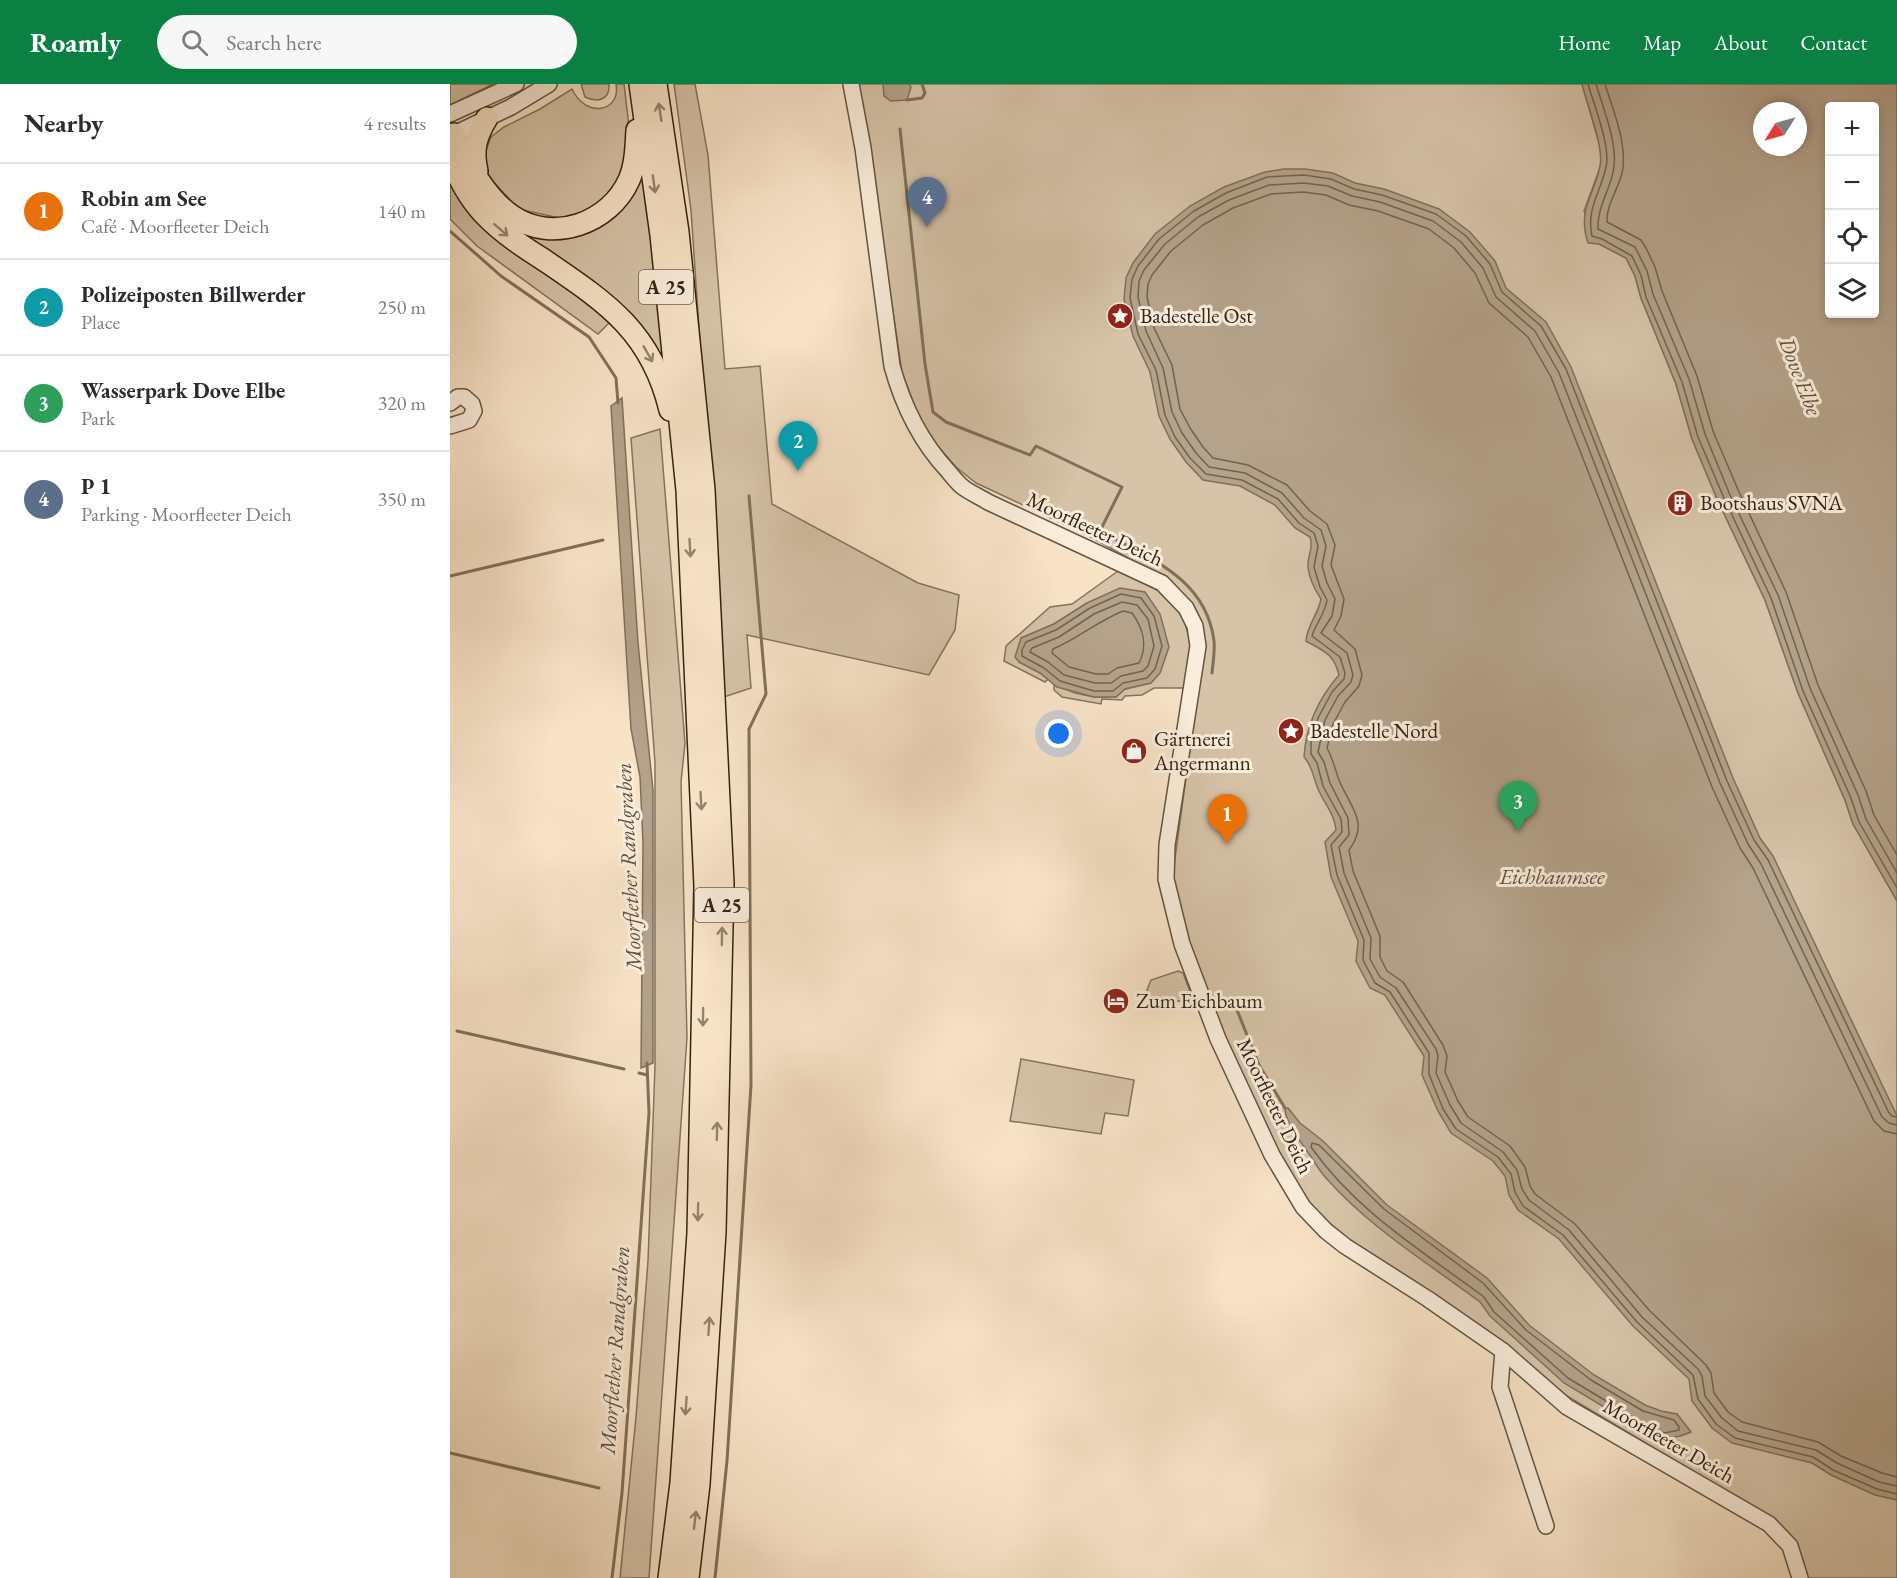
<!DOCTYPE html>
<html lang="en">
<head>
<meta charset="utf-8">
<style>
	body { margin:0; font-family:"EB Garamond",serif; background:#f7f7f7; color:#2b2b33 }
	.controls { position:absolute; right:18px; top:18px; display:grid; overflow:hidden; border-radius:6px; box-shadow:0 3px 9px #0003 }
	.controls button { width:54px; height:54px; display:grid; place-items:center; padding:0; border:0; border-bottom:2px solid #e1e1e2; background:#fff; color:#2b2b33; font:30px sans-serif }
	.compass { position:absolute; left:1303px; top:18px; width:54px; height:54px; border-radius:50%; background:#fff; box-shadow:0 3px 9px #0003; rotate:233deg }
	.you { position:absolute; left:609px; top:650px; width:21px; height:21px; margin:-15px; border:4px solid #fff; border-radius:50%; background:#1a73e8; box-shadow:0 0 0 9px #1a73e833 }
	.badge { display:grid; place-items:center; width:39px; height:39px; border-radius:50%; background:#0b8043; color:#fff; font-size:20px; font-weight:700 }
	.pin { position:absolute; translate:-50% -50px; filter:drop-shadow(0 2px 3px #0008) }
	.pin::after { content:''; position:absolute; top:32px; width:21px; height:18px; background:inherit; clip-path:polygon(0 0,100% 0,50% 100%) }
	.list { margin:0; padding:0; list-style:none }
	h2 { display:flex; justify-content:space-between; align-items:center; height:78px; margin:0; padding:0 24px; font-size:26px }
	h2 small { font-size:20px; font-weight:400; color:#7c7c81 }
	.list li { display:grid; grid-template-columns:39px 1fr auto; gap:18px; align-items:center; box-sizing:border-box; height:96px; padding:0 24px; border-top:2px solid #e1e1e2 }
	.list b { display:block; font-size:22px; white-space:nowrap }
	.list p { margin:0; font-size:20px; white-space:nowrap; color:#7c7c81 }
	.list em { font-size:20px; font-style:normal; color:#7c7c81 }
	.icon { flex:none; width:33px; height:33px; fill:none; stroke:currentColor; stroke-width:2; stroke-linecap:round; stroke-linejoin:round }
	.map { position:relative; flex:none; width:1447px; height:1494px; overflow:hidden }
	header { display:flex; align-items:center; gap:36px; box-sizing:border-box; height:84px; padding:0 30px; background:#0b8043; color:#fff }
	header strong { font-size:28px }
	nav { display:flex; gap:33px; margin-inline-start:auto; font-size:21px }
	.search { width:420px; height:54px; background:#f7f7f7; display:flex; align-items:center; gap:15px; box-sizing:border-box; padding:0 21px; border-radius:33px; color:#7c7c81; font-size:22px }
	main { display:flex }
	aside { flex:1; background:#fff }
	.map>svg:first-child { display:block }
	.green { fill:#d6c3a8; stroke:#84745e; stroke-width:1.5 }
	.water { fill:#b4a28a; stroke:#80705a; stroke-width:1.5; fill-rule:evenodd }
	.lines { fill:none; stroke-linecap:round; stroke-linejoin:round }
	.shore { stroke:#72634e; stroke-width:1.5 }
	.stream { stroke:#80705a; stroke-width:3 }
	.minor-casing { stroke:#635440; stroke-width:18 }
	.highway-casing { stroke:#312413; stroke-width:24 }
	.minor { stroke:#faeddb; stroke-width:15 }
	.highway { stroke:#f8e3c7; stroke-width:21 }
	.oneway { stroke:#94846d }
	.labels { text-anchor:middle; stroke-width:6; stroke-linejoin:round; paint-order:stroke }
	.shield { fill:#faeddb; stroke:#6d604f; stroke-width:1.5 }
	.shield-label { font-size:20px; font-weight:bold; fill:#312413 }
	.poi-label { font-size:21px; fill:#312413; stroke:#faeddb; text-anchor:start }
	.street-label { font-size:21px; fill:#312413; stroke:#faeddb }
	.water-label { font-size:22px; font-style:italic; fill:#5f503d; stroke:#faeddb }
</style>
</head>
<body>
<header>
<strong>Roamly</strong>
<div class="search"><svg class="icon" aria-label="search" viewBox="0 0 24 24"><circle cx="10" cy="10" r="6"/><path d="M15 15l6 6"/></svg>Search here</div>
<nav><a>Home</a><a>Map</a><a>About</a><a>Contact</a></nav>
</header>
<main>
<aside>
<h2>Nearby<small>4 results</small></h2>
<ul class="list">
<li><span class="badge" style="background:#e8710a">1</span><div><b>Robin am See</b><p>Café · Moorfleeter Deich</p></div><em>140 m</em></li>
<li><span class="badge" style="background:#0f9aa8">2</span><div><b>Polizeiposten Billwerder</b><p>Place</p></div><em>250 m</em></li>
<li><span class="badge" style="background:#2e9e5b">3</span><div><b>Wasserpark Dove Elbe</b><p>Park</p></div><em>320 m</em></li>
<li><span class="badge" style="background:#5c6f8a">4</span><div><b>P 1</b><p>Parking · Moorfleeter Deich</p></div><em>350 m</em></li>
</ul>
</aside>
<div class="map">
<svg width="1447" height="1494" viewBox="0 0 1447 1494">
	<rect width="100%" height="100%" fill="#f8e3c7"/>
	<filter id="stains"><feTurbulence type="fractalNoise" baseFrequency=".00333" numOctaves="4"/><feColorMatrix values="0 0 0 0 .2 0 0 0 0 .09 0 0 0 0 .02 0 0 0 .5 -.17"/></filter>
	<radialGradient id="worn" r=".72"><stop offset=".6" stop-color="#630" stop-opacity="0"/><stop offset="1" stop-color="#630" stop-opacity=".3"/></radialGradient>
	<!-- green -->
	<g class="green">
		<polygon points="0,0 43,0 0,21"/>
		<path d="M131 0H159C160 16 148 19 135 13Z"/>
		<path d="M166 0H174L181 60 172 94 155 116 136 128 114 135 68 125 39 93 33 74 41 53 54 43 90 25 122 5C136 35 171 28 166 0Z"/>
		<polygon points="224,0 245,0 258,71 275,285 310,282 322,420 468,499 509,511 505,546 479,591 297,551 301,604 274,613 241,126"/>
		<path d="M409 0H1132L1151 66V81L1134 127 1149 160 1176 174 1185 192 1191 214 1226 300 1242 355 1268 417 1315 516 1348 609 1395 716 1403 740 1447 817V1494H1356C1355 1468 1341 1454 1324 1436L1117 1312 1051 1257 899 1155 864 1126 827 1068 772 950 742 875 727 820 723 789 754 562 714 494 639 452 526 399 506 383 486 360 468 331 452 288Z"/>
		<polygon points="193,78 218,285 64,145 125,152 149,144 171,126 184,103"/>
		<polygon points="0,91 162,236 148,250 27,162 0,135"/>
		<polygon points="210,345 235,659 231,698 237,954 199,1494 170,1494 186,1333 198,1177 205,982 205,679 181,354"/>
		<polygon points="668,487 705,504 732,530 742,563 737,604 704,604 692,611 675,612 672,616 652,615 651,620 612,613 604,606 604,600 625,609 644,613 666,613 675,605 701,599 637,519 604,540 571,554 569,578 590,589 598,595 595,598 554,577 556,562 600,523 622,520"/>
		<polygon points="728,887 733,889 742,913 739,916 710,919 701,916 697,906 701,896"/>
		<polygon points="571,975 684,996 678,1032 655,1029 651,1050 560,1037"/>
	</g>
	<!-- water -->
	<g class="water">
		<polygon points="433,0 459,0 461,3 457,16 441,17 434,12"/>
		<path d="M1132 0H1447V817L1403 740 1395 716 1348 609 1315 516 1268 417 1242 355 1226 300 1191 214 1185 192 1176 174 1149 160 1138 159C1127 126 1144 112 1150 82 1154 63 1137 20 1132 0ZM1380 22H1424V230H1380ZM1312 27H1348V63H1312Z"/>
		<path d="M834 85H855L883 89 905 99 934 105 989 125 1020 148 1045 177 1056 204 1096 238 1121 283 1283 694 1310 754 1323 772 1447 1032V1416L1425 1411 1381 1391 1362 1379 1282 1359 1262 1344 1242 1317 1239 1295 1183 1242 1109 1155 1068 1126 1059 1111 1055 1092 1043 1077 1001 1049 988 1027 972 991 974 972 935 911 920 904 906 877 908 857 881 793 875 758 886 746C885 731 874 719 868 705 863 693 863 683 854 673 856 641 868 615 889 591 884 570 874 567 856 557 857 541 868 531 871 515 865 506 859 494 858 483 857 471 864 466 860 453L845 444 825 421 790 402 753 396 736 378 720 355 709 332 700 288 683 252 674 215 676 194 683 179 705 150 740 122 774 103 815 88Z"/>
		<polygon points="172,314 188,559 203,706 203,979 191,984 193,759 190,693 181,645 161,322"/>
		<polygon points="670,504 695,508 710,530 719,563 710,589 701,599 675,605 666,613 644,613 607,603 590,589 569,578 565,573 571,554 604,540 637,519"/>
		<path d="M835 1024H838L850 1039 873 1057 937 1121 1037 1194 1079 1241 1144 1291 1195 1321 1211 1327 1227 1330 1241 1348C1225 1355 1215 1355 1199 1350L1114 1299 1040 1232 1030 1218C978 1179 920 1144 876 1094 868 1085 862 1074 855 1064 847 1053 835 1037 835 1024Z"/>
	</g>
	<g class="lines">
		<!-- shore -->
		<g class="shore">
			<path d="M1138 0C1144 21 1161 63 1156 83 1151 108 1136 124 1142 152L1152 155 1182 172 1191 191 1196 213 1232 298 1248 353 1274 414 1321 514 1353 607 1401 714 1409 738 1447 804"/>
			<path d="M1146 0C1153 24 1167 57 1164 82 1162 104 1147 121 1148 145L1185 163 1197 187 1203 210 1239 295 1255 350 1280 411 1328 511 1360 604 1408 711 1416 735 1447 789"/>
			<path d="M1155 0C1163 26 1176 56 1173 84 1171 102 1156 119 1157 138L1191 156 1196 164 1205 183 1212 207 1247 292 1263 347 1289 408 1336 508 1368 601 1416 707 1424 731 1447 771"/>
			<polygon points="671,510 691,514 704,532 712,562 705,585 697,594 673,599 663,607 644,607 610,597 594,584 572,572 572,566 576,558 606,546 640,524"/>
			<polygon points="672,518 687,521 698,535 704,562 698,582 693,587 671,592 661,599 645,599 614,591 598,578 580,568 582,564 609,553 644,530"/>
			<path d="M673 527 682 529C693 544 698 562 689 579L667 584 658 590H646L619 583 602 569 603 565C627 555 648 537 673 527Z"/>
			<path d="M1447 1033 1442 1032 1439 1029 1318 776 1304 756 1277 697 1116 285 1091 242 1052 208 1040 180 1016 152 986 130 932 111 904 105 881 95 854 91 817 93 776 109 744 127 709 155 688 182 682 195 680 214 688 250 706 286 715 331 725 353 740 374 756 390 792 396 828 415 849 439 864 449 868 462 864 483 870 503 877 516C875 530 866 539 862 552L890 573 895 589 894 595 882 608 868 634 861 658V670L867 679 873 702 891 735 892 748 881 761 887 791 914 856 913 876 925 899 940 908 979 969V990L993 1025 1006 1045 1048 1073 1061 1090 1065 1108 1073 1122 1113 1151 1187 1238 1243 1291 1248 1315 1266 1340 1285 1354 1363 1373 1383 1386 1427 1405 1447 1410"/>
			<polyline points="1447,1041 1439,1039 1432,1033 1311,780 1298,760 1270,699 1109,289 1085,247 1046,213 1033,184 1011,158 983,137 930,118 902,112 878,102 854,99 819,101 779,116 748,133 715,160 694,186 689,197 688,213 696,247 713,284 722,328 732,349 746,369 759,383 795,389 832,409 854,434 871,446 876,462 872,482 877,499 885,515 882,532 871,549 897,569 903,591 901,598 888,612 875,636 868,668 874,678 880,699 898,734 899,751 889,763 894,789 921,854 920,875 930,893 946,904 986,965 988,972 986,989 1000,1021 1011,1039 1053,1068 1067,1086 1072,1105 1079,1116 1119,1146 1192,1233 1248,1285 1252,1292 1255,1312 1272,1334 1288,1347 1366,1366 1387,1379 1429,1398 1447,1402"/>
			<path d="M1447 1050 1434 1047 1424 1037 1303 784 1290 764 1262 703 1101 293 1078 253 1039 219 1025 189 1004 164 979 145 928 127 899 121 876 111 853 108 821 110 783 124 753 141 721 167 702 191 698 200 697 213 704 244 722 281 730 325 740 344 753 363 763 374 798 381 837 401 860 427 877 440 885 461 881 481 894 515 891 532 884 546 905 565 912 591 909 602 895 618 883 640 877 664C883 675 885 685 889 696 900 723 920 738 899 766L903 787 930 852V873L937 887 953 898 993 961 997 972 995 988 1008 1017 1018 1033 1060 1062 1075 1083 1080 1102 1085 1110 1125 1140 1199 1226 1256 1281 1261 1289 1264 1309 1278 1328 1292 1338 1368 1358 1391 1372 1432 1389 1447 1393"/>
			<path d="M862 1059 869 1061 934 1125 1033 1199 1076 1246 1141 1296 1193 1327 1224 1336 1229 1343V1346L1215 1349 1201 1344 1118 1294 1044 1228 1034 1213C971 1166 907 1128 861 1063Z"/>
		</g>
		<!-- stream -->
		<g class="stream">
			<polyline points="457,16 472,14 475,9 472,0"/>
			<path d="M450 45 475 280 483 328 496 338 580 371 586 362 672 403 650 447C700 475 756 494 764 557 765 567 763 579 762 589"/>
			<polyline points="0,147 51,192 139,253 166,294 168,319"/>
			<polyline points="0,492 153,456"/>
			<polyline points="785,921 809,981 835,1024"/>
			<polyline points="7,947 174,985"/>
			<polyline points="189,989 197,991"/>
			<polyline points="0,1369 149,1404"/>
			<polyline points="162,1494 172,1409 199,1029 197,979"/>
			<polyline points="265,1494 277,1377 301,1001 299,645 316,610 299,412"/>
		</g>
		<defs>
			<g id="minor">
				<path d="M401 0 413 64 442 282C453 322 470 357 498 387 503 393 508 400 514 404 521 409 530 413 538 418L712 499 736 524 745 542 748 562 717 761 716 795 732 860 768 955 822 1071 853 1123 876 1147 895 1162 978 1215 1053 1267 1117 1323 1319 1440 1340 1462 1350 1494"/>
				<polyline points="0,30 66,0"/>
				<polyline points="0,52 61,23 99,0"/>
				<polyline points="0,319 8,313 14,313 22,320 24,327 19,336 0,342"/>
				<polyline points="1053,1267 1050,1303 1096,1442"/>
			</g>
			<g id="highway">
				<polyline points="190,0 211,151 237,406 255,802 248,1149 231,1399 219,1494"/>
				<polyline points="206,0 228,148 254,406 273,799 265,1148 249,1400 238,1494"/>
				<path d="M4 50C16 79 37 115 62 132 103 160 160 139 179 96 186 80 186 62 187 46"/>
				<path d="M0 75C9 94 18 113 33 129 50 147 70 161 91 174 154 217 201 246 220 326"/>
				<path d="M27 87C22 66 26 52 37 34"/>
			</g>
		</defs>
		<!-- minor casing -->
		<use href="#minor" class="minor-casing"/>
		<!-- highway casing -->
		<use href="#highway" class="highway-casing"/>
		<!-- minor -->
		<use href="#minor" class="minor"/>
		<!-- highway -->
		<use href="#highway" class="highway"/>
	</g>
	<!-- one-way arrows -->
	<defs><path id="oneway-shaft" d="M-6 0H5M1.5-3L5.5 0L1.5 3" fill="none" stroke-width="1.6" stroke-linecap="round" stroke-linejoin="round" transform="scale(1.5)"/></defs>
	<g class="oneway">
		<use href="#oneway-shaft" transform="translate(210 28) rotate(-99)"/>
		<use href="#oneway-shaft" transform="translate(204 100) rotate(82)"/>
		<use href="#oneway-shaft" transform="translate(51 146) rotate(41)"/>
		<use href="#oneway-shaft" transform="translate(198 270) rotate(60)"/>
		<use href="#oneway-shaft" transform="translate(240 464) rotate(87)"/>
		<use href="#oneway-shaft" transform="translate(251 717) rotate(87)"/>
		<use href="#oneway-shaft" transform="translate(272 852) rotate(-89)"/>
		<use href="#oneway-shaft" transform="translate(253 933) rotate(91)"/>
		<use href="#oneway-shaft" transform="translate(267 1047) rotate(-89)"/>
		<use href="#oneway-shaft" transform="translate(248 1128) rotate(91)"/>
		<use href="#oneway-shaft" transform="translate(259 1242) rotate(-86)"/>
		<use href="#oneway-shaft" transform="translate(236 1322) rotate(94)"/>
		<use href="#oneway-shaft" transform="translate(245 1436) rotate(-83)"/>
	</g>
	<!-- icons -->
	<defs>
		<symbol id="sight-disc" viewBox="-11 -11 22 22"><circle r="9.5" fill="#8f2418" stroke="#faeddb"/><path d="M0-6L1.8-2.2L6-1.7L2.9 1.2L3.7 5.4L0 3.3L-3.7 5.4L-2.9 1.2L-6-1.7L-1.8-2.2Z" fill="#fff"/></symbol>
		<symbol id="building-disc" viewBox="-11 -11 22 22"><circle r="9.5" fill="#8f2418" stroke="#faeddb"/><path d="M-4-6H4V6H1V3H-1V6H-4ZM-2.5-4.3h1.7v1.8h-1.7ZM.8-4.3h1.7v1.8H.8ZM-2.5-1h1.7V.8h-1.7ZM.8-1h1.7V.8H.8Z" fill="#fff"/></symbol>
		<symbol id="shop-disc" viewBox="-11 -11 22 22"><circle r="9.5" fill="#8f2418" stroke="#faeddb"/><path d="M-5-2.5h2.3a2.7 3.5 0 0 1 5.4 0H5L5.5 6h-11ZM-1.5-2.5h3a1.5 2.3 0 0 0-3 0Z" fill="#fff"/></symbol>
		<symbol id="hotel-disc" viewBox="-11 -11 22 22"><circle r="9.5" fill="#8f2418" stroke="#faeddb"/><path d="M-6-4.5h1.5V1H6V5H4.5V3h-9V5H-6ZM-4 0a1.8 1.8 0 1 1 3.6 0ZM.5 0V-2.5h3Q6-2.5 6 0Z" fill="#fff"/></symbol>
	</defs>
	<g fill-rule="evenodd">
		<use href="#sight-disc" x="655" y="217" width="30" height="30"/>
		<use href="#building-disc" x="1215" y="404" width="30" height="30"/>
		<use href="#sight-disc" x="826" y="632" width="30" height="30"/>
		<use href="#shop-disc" x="669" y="652" width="30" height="30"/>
		<use href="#hotel-disc" x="651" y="902" width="30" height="30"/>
	</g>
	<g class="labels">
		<!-- shield labels -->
		<g class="shield">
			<rect x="189" y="186" width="54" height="34" rx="4.5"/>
			<rect x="245" y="804" width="54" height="34" rx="4.5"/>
		</g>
		<g class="shield-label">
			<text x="216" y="210">A 25</text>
			<text x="272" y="828">A 25</text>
		</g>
		<!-- poi labels -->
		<g class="poi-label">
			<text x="690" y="239">Badestelle Ost</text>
			<text x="1250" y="426">Bootshaus SVNA</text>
			<text x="860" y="654">Badestelle Nord</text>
			<text x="704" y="662">Gärtnerei<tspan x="704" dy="24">Angermann</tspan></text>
			<text x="686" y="924">Zum Eichbaum</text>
		</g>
		<!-- street labels -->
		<g class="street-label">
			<text transform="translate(645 445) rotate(25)" y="7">Moorfleeter Deich</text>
			<text transform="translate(825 1022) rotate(64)" y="7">Moorfleeter Deich</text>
			<text transform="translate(1219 1357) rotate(30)" y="7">Moorfleeter Deich</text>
		</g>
		<!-- water labels -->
		<g class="water-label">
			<text transform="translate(1351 292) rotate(69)" y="8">Dove Elbe</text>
			<text transform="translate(178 783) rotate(-93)" y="8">Moorflether Randgraben</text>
			<text x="1102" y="800">Eichbaumsee</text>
			<text transform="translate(164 1266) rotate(-86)" y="8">Moorflether Randgraben</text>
		</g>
	</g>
	<rect width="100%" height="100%" filter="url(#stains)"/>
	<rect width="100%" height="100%" fill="url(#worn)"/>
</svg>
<div class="controls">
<button>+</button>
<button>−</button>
<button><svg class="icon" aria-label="locate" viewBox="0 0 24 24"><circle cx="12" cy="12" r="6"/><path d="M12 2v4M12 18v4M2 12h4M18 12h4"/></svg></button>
<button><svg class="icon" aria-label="layers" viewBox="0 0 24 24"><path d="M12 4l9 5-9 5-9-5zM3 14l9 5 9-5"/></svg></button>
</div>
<svg class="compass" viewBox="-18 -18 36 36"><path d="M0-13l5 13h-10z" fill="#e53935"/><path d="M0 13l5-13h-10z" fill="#7c7c81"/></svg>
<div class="you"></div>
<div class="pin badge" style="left:777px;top:760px;background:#e8710a">1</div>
<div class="pin badge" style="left:348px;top:387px;background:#0f9aa8">2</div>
<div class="pin badge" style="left:1068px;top:747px;background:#2e9e5b">3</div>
<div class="pin badge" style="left:477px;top:143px;background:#5c6f8a">4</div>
</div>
</main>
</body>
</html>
